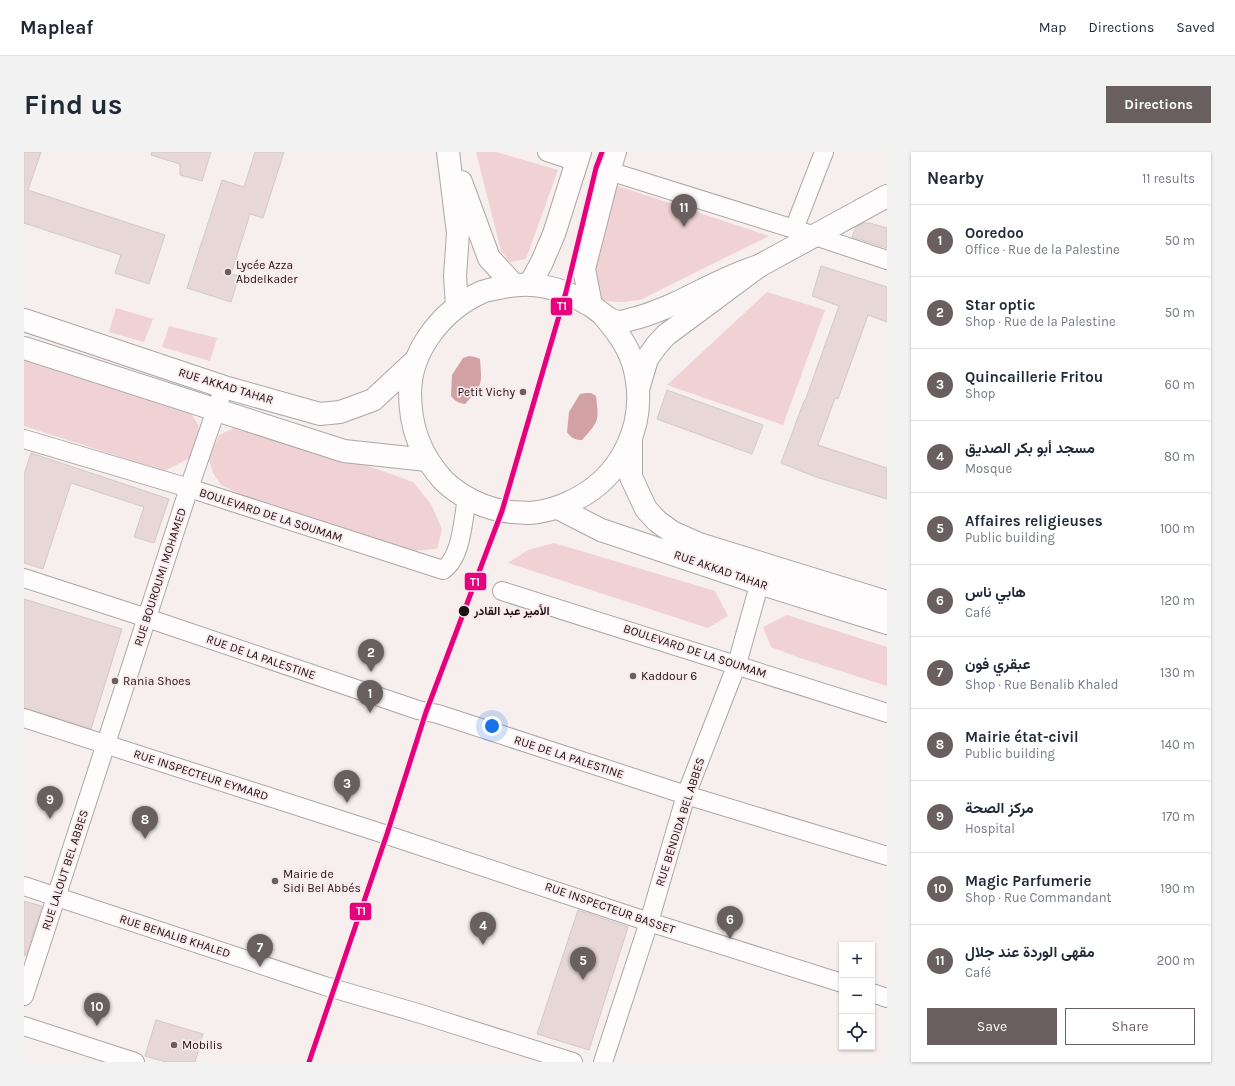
<!DOCTYPE html>
<html lang="en">
<head>
<meta charset="utf-8">
<style>
	body { margin:0; font-family:Karla,Vazirmatn,sans-serif; background:#f2f2f3; color:#1f2937 }
	.controls { position:absolute; right:12px; bottom:12px; display:grid; overflow:hidden; border-radius:0px; box-shadow:0 1px 3px #0004 }
	.controls button { width:36px; height:36px; display:grid; place-items:center; padding:0; border:0; border-bottom:1px solid #e0e1e3; background:#fff; color:#1f2937; font:20px sans-serif }
	.you { position:absolute; left:468px; top:574px; width:14px; height:14px; margin:-10px; border:3px solid #fff; border-radius:50%; background:#1a73e8; box-shadow:0 0 0 6px #1a73e833 }
	.badge { display:grid; place-items:center; width:26px; height:26px; border-radius:50%; background:#695f60; color:#fff; font-size:13px; font-weight:700 }
	.pin { position:absolute; translate:-50% -33px; filter:drop-shadow(0 1px 2px #0008) }
	.pin::after { content:''; position:absolute; top:21px; width:14px; height:12px; background:inherit; clip-path:polygon(0 0,100% 0,50% 100%) }
	.list { margin:0; padding:0; list-style:none }
	h2 { display:flex; justify-content:space-between; align-items:center; height:52px; margin:0; padding:0 16px; font-size:17px }
	h2 small { font-size:13px; font-weight:400; color:#747a83 }
	.list li { display:grid; grid-template-columns:26px 1fr auto; gap:12px; align-items:center; box-sizing:border-box; height:72px; padding:0 16px; border-top:1px solid #e0e1e3 }
	.list b { display:block; font-size:15px; white-space:nowrap }
	.list p { margin:0; font-size:13px; white-space:nowrap; color:#747a83 }
	.list em { font-size:13px; font-style:normal; color:#747a83 }
	.actions { display:flex; gap:8px; padding:12px 16px }
	.actions a { flex:1; padding:9px 0; border:1px solid #695f60; border-radius:0px; text-align:center; font-size:14px; color:#695f60 }
	.actions .main { background:#695f60; color:#fff }
	.icon { flex:none; width:22px; height:22px; fill:none; stroke:currentColor; stroke-width:2; stroke-linecap:round; stroke-linejoin:round }
	.map { position:relative; flex:none; width:863px; height:910px; overflow:hidden; border-radius:0px }
	header { display:flex; align-items:center; gap:24px; box-sizing:border-box; height:56px; padding:0 20px; background:#fff; border-bottom:1px solid #e0e1e3 }
	header strong { font-size:19px }
	nav { display:flex; gap:22px; margin-inline-start:auto; font-size:14px }
	.intro { display:flex; align-items:center; justify-content:space-between; box-sizing:border-box; height:96px; padding:0 24px }
	h1 { margin:0; font-size:28px }
	.button { padding:10px 18px; border-radius:0px; background:#695f60; color:#fff; font-size:14px; font-weight:700 }
	main { display:flex; gap:24px; padding:0 24px }
	aside { flex:1; background:#fff; border-radius:0px; box-shadow:0 1px 3px #0004 }
	.map>svg:first-child { display:block }
	.green { fill:#f0d2d4 }
	.water { fill:#d2a1a4 }
	.building { fill:#e8d7d7; stroke:#d2c9c9 }
	.lines { fill:none; stroke-linecap:round; stroke-linejoin:round }
	.minor-casing { stroke:#aea6a6; stroke-width:20 }
	.secondary-casing { stroke:#aea6a6; stroke-width:24 }
	.primary-casing { stroke:#aea6a6; stroke-width:24 }
	.minor { stroke:#fefcfc; stroke-width:18 }
	.secondary { stroke:#fefcfc; stroke-width:22 }
	.primary { stroke:#fefcfc; stroke-width:22 }
	.tram-1-casing { stroke:#fbeaeb; stroke-width:8 }
	.tram-1 { stroke:#e5007d; stroke-width:5 }
	.poi-dot { fill:#695f60; stroke:#fbeaeb; stroke-width:1.5 }
	.stop-dot { fill:#1c1213; stroke:#fbeaeb; stroke-width:1.5 }
	.labels { text-anchor:middle; stroke-width:3.5; stroke-linejoin:round; paint-order:stroke }
	.poi-label { font-size:12px; fill:#1c1213; stroke:#fbeaeb; text-anchor:start }
	.street-label { font-size:12px; fill:#1c1213; stroke:#fbeaeb }
	.stop-label { font-size:12px; font-weight:bold; fill:#1c1213; stroke:#fbeaeb; text-anchor:start }
	.line-badge { stroke:#fbeaeb; stroke-width:1.5 }
	.badge-label { font-size:11px; text-anchor:middle; font-weight:bold; fill:#fff }
</style>
</head>
<body>
<header>
<strong>Mapleaf</strong>
<nav><a>Map</a><a>Directions</a><a>Saved</a></nav>
</header>
<div class="intro"><h1>Find us</h1><a class="button">Directions</a></div>
<main>
<div class="map">
<svg width="863" height="910" viewBox="0 0 863 910">
	<rect width="100%" height="100%" fill="#f7eeee"/>
	<!-- green -->
	<g class="green">
		<polygon points="452,0 472,0 534,18 502,107 486,110 477,99"/>
		<polygon points="585,31 745,84 616,148 598,150 580,149 567,140"/>
		<polygon points="743,140 801,158 759,273 643,233"/>
		<polygon points="92,156 129,167 120,190 85,180"/>
		<polygon points="145,174 193,186 186,209 138,195"/>
		<polygon points="0,207 162,254 175,274 170,304 140,319 0,274"/>
		<polygon points="217,273 303,299 389,330 407,352 418,377 413,397 387,399 220,344 197,333 189,321 185,307 195,283"/>
		<polygon points="530,391 691,439 704,464 684,476 484,411 504,398"/>
		<polygon points="763,463 863,495 863,534 776,506 747,495 739,475"/>
	</g>
	<!-- water -->
	<g class="water">
		<path d="M445 204 451 205 456 207C458 234 459 232 441 252 434 251 431 249 427 244L428 223 439 206Z"/>
		<path d="M562 241H567L572 244C575 270 575 269 558 288 551 288 547 286 543 280L545 260 556 242Z"/>
	</g>
	<!-- building -->
	<g class="building">
		<polygon points="0,0 17,0 4,38 141,83 125,132 91,121 97,103 0,71"/>
		<polygon points="128,0 187,0 178,29 156,23 156,12 127,3"/>
		<polygon points="231,0 260,0 239,66 226,62 207,122 215,124 207,150 163,136 198,28 220,35"/>
		<polygon points="840,71 846,71 863,76 863,96 828,85 832,75"/>
		<polygon points="797,114 863,135 863,170 844,163 814,247 811,246 794,293 863,316 863,347 792,325 757,311 780,249 781,249 815,154 788,144"/>
		<polygon points="643,238 739,273 728,302 633,267"/>
		<polygon points="7,301 145,347 130,391 110,385 120,355 47,331 19,417 0,411 0,323"/>
		<polygon points="0,447 98,477 67,577 0,556"/>
		<polygon points="0,749 18,754 2,804 0,803"/>
		<polygon points="554,758 604,775 565,898 513,882"/>
		<polygon points="132,868 179,882 171,910 142,910 121,904"/>
	</g>
	<g class="lines">
		<defs>
			<g id="minor">
				<polyline points="523,0 553,10"/>
				<polyline points="585,19 770,77 863,108"/>
				<polyline points="770,77 800,0"/>
				<path d="M0 287 165 336 419 418C438 405 439 367 443 346"/>
				<polyline points="0,426 123,466 394,558 414,562 662,643 863,704"/>
				<polyline points="478,439 863,561"/>
				<polyline points="0,566 354,680 625,770 818,831"/>
				<polyline points="0,734 301,834 397,862 549,910"/>
				<polyline points="848,841 863,846"/>
				<polyline points="0,844 165,336 200,235"/>
				<polyline points="0,874 111,910"/>
				<polyline points="579,910 625,770 662,643 713,512 739,419"/>
			</g>
			<g id="secondary">
				<polyline points="424,0 434,81 431,124 433,154"/>
				<polyline points="437,30 465,106 489,132"/>
				<polyline points="506,132 518,110 530,82 556,0"/>
				<polyline points="567,153 560,117 585,19 591,0"/>
			</g>
			<g id="primary">
				<path d="M578 162C591 177 603 192 609 211 626 269 599 327 544 351 533 356 518 360 506 361 500 361 494 360 488 360 463 358 438 346 420 329 396 303 386 275 386 240 387 196 420 157 458 140 463 138 469 137 475 136 508 128 536 135 564 152 574 157 583 169 595 170 598 170 604 168 608 167 622 164 636 158 650 152 678 139 705 123 735 114"/>
				<polyline points="0,168 200,235 296,262 316,260 349,248 392,208"/>
				<polyline points="0,196 320,299 403,308"/>
				<polyline points="615,234 623,207 632,194 642,183 735,114 863,44"/>
				<polyline points="607,288 607,325 622,357 633,369 648,380 675,392 863,450"/>
				<polyline points="534,356 577,378 735,431 863,471"/>
			</g>
		</defs>
		<!-- minor casing -->
		<use href="#minor" class="minor-casing"/>
		<!-- secondary casing -->
		<use href="#secondary" class="secondary-casing"/>
		<!-- primary casing -->
		<use href="#primary" class="primary-casing"/>
		<!-- minor -->
		<use href="#minor" class="minor"/>
		<!-- secondary -->
		<use href="#secondary" class="secondary"/>
		<!-- primary -->
		<use href="#primary" class="primary"/>
		<defs>
			<polyline id="tram-1" points="285,910 363,682 402,560 478,359 542,140 572,16 578,0"/>
		</defs>
		<!-- tram-1 casing -->
		<use href="#tram-1" class="tram-1-casing"/>
		<!-- tram-1 -->
		<use href="#tram-1" class="tram-1"/>
	</g>
	<!-- markers -->
	<g class="poi-dot">
		<circle cx="204" cy="120" r="4"/>
		<circle cx="499" cy="240" r="4"/>
		<circle cx="609" cy="524" r="4"/>
		<circle cx="91" cy="529" r="4"/>
		<circle cx="251" cy="729" r="4"/>
		<circle cx="150" cy="893" r="4"/>
	</g>
	<circle class="stop-dot" cx="440" cy="459" r="6"/>
	<g class="labels">
		<!-- poi labels -->
		<g class="poi-label">
			<text x="212" y="117">Lycée Azza<tspan x="212" dy="14">Abdelkader</tspan></text>
			<text x="491" y="244" text-anchor="end">Petit Vichy</text>
			<text x="617" y="528">Kaddour 6</text>
			<text x="99" y="533">Rania Shoes</text>
			<text x="259" y="726">Mairie de<tspan x="259" dy="14">Sidi Bel Abbés</tspan></text>
			<text x="158" y="897">Mobilis</text>
		</g>
		<!-- street labels -->
		<g class="street-label">
			<text transform="translate(202 234) rotate(17)" y="4">RUE AKKAD TAHAR</text>
			<text transform="translate(247 363) rotate(18)" y="4">BOULEVARD DE LA SOUMAM</text>
			<text transform="translate(697 418) rotate(19)" y="4">RUE AKKAD TAHAR</text>
			<text transform="translate(136 425) rotate(-72)" y="4">RUE BOUROUMI MOHAMED</text>
			<text transform="translate(671 499) rotate(18)" y="4">BOULEVARD DE LA SOUMAM</text>
			<text transform="translate(237 505) rotate(19)" y="4">RUE DE LA PALESTINE</text>
			<text transform="translate(545 605) rotate(18)" y="4">RUE DE LA PALESTINE</text>
			<text transform="translate(177 623) rotate(18)" y="4">RUE INSPECTEUR EYMARD</text>
			<text transform="translate(656 670) rotate(-72)" y="4">RUE BENDIDA BEL ABBES</text>
			<text transform="translate(41 718) rotate(-72)" y="4">RUE LALOUT BEL ABBES</text>
			<text transform="translate(586 756) rotate(19)" y="4">RUE INSPECTEUR BASSET</text>
			<text transform="translate(151 784) rotate(18)" y="4">RUE BENALIB KHALED</text>
		</g>
		<!-- stop labels -->
		<g class="stop-label">
			<text x="450" y="463">الأمير عبد القادر</text>
		</g>
	</g>
	<g class="line-badge">
		<rect x="526" y="145" width="23" height="19" rx="4" fill="#e5007d"/>
		<rect x="440" y="420" width="23" height="19" rx="4" fill="#e5007d"/>
		<rect x="325" y="750" width="23" height="19" rx="4" fill="#e5007d"/>
	</g>
	<g class="badge-label">
		<text x="538" y="158">T1</text>
		<text x="451" y="434">T1</text>
		<text x="337" y="763">T1</text>
	</g>
</svg>
<div class="controls">
<button>+</button>
<button>−</button>
<button><svg class="icon" aria-label="locate" viewBox="0 0 24 24"><circle cx="12" cy="12" r="6"/><path d="M12 2v4M12 18v4M2 12h4M18 12h4"/></svg></button>
</div>
<div class="you"></div>
<div class="pin badge" style="left:346px;top:561px">1</div>
<div class="pin badge" style="left:347px;top:520px">2</div>
<div class="pin badge" style="left:323px;top:651px">3</div>
<div class="pin badge" style="left:459px;top:793px">4</div>
<div class="pin badge" style="left:559px;top:828px">5</div>
<div class="pin badge" style="left:706px;top:787px">6</div>
<div class="pin badge" style="left:236px;top:815px">7</div>
<div class="pin badge" style="left:121px;top:687px">8</div>
<div class="pin badge" style="left:26px;top:667px">9</div>
<div class="pin badge" style="left:73px;top:874px">10</div>
<div class="pin badge" style="left:660px;top:75px">11</div>
</div>
<aside>
<h2>Nearby<small>11 results</small></h2>
<ul class="list">
<li><span class="badge">1</span><div><b>Ooredoo</b><p>Office · Rue de la Palestine</p></div><em>50 m</em></li>
<li><span class="badge">2</span><div><b>Star optic</b><p>Shop · Rue de la Palestine</p></div><em>50 m</em></li>
<li><span class="badge">3</span><div><b>Quincaillerie Fritou</b><p>Shop</p></div><em>60 m</em></li>
<li><span class="badge">4</span><div><b>مسجد أبو بكر الصديق</b><p>Mosque</p></div><em>80 m</em></li>
<li><span class="badge">5</span><div><b>Affaires religieuses</b><p>Public building</p></div><em>100 m</em></li>
<li><span class="badge">6</span><div><b>هابي ناس</b><p>Café</p></div><em>120 m</em></li>
<li><span class="badge">7</span><div><b>عبقري فون</b><p>Shop · Rue Benalib Khaled</p></div><em>130 m</em></li>
<li><span class="badge">8</span><div><b>Mairie état-civil</b><p>Public building</p></div><em>140 m</em></li>
<li><span class="badge">9</span><div><b>مركز الصحة</b><p>Hospital</p></div><em>170 m</em></li>
<li><span class="badge">10</span><div><b>Magic Parfumerie</b><p>Shop · Rue Commandant</p></div><em>190 m</em></li>
<li><span class="badge">11</span><div><b>مقهى الوردة عند جلال</b><p>Café</p></div><em>200 m</em></li>
</ul>
<div class="actions"><a class="main">Save</a><a>Share</a></div>
</aside>
</main>
</body>
</html>
